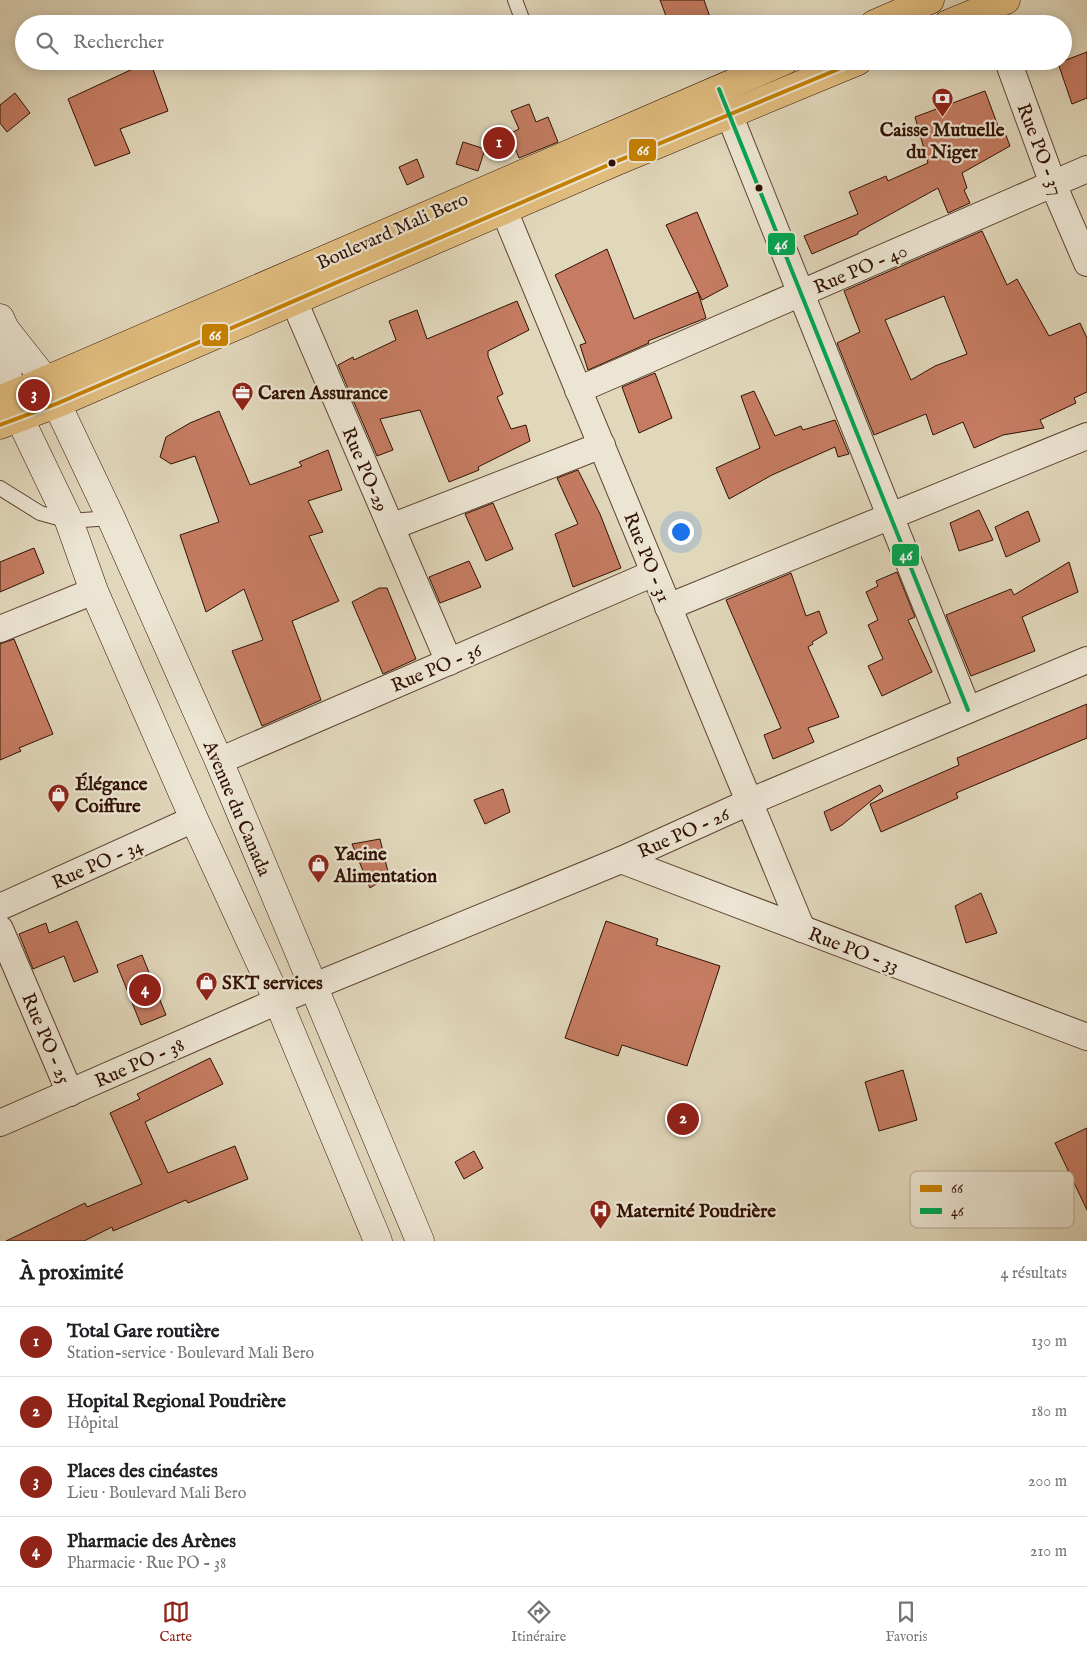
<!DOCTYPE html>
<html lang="fr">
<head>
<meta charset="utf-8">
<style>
	body { margin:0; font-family:"IM FELL English",serif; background:#f6f6f6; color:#202124 }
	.you { position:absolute; left:680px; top:531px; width:18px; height:18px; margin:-12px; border:4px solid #fff; border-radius:50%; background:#1a73e8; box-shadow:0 0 0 8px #1a73e833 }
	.badge { display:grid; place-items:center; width:32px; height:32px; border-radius:50%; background:#8f2418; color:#fff; font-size:16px; font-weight:700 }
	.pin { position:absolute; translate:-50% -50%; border:2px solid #fff; box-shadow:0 1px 5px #0006 }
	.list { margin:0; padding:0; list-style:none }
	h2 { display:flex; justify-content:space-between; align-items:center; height:65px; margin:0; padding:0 20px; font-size:21px }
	h2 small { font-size:16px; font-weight:400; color:#757577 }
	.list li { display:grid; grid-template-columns:32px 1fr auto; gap:15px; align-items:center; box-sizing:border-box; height:70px; padding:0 20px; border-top:1px solid #e0e0e0 }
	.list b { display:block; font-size:19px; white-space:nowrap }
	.list p { margin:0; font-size:16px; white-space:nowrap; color:#757577 }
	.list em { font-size:16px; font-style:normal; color:#757577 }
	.icon { flex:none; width:28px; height:28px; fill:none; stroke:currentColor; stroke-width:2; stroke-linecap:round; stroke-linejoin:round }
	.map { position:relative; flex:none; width:1087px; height:1241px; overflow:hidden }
	.search { position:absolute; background:#fff; box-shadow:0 2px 12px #0003; left:15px; right:15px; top:15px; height:55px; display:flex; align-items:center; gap:12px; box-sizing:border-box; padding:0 18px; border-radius:28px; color:#757577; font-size:19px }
	.sheet { height:345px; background:#fff }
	nav { display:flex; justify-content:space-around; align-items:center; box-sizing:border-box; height:70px; border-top:1px solid #e0e0e0; background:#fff; font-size:14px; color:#757577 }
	nav a { display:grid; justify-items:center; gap:2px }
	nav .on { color:#8f2418 }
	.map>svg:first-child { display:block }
	.building { fill:#c57c62; stroke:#311102; fill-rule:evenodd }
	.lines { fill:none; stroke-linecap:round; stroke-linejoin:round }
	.lane-casing { stroke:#5d4230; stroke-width:16 }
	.street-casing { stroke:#5d4230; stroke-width:28 }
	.secondary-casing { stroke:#311102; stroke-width:29 }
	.primary-casing { stroke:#311102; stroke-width:29 }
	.lane { stroke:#ece5d3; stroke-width:14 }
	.street { stroke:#ece5d3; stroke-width:26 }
	.secondary { stroke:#ece5d3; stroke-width:28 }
	.primary { stroke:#e0bc7e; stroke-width:28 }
	.bus-1-casing { stroke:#ece5d3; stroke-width:8 }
	.bus-2-casing { stroke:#ece5d3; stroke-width:8 }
	.bus-1 { stroke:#c68100; stroke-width:4 }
	.bus-2 { stroke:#00a651; stroke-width:4 }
	.bus-dot { fill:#311102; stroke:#ece5d3; stroke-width:2 }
	.labels { text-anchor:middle; stroke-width:4.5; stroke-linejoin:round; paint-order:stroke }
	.poi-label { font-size:19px; font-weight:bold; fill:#311102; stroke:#ece5d3; text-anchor:start }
	.street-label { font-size:19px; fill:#311102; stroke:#ece5d3 }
	.key { fill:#ece5d3; stroke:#b4a594; stroke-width:1 }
	.key-label { font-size:14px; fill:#311102 }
	.line-badge { stroke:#ece5d3; stroke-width:2 }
	.badge-label { font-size:14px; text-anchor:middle; font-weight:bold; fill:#fff }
</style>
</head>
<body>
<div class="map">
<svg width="1087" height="1241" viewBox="0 0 1087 1241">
	<rect width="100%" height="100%" fill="#e1d7bb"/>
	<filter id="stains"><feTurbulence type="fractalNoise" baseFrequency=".004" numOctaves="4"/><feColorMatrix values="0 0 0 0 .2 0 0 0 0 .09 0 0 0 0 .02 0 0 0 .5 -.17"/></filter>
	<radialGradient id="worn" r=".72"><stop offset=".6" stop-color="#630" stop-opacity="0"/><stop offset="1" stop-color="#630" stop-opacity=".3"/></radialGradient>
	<!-- building -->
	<g class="building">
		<polygon points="660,0 704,0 711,20 701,24 669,24"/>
		<polygon points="1087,52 1087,98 1072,104 1058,63"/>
		<polygon points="150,61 168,111 120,129 130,153 95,166 68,99"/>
		<polygon points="985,91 998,126 1002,125 1010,146 962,173 967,188 964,190 970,203 948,213 938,188 858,232 858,234 812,254 804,236 858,214 849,192 886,176 888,181 928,163 915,117"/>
		<polygon points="15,93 30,113 7,132 0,123 0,105"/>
		<polygon points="529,104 536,122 548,117 558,142 519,158 509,134 519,129 511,111"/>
		<polygon points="463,142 485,149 478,171 456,164"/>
		<polygon points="417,159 424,177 407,185 399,167"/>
		<polygon points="697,212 728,286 702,300 666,225"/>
		<path d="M982 231 1007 285 1017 279 1049 336 1080 323 1087 338V392L1074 398 1076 403 1040 420 1044 428 1003 435 974 448 963 422 933 435 926 414 874 435 837 343 860 332 844 291ZM944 296 967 354 935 366 911 380 885 320Z"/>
		<polygon points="607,249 634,319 698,292 706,318 648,341 649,343 588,370 580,345 586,343 555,275"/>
		<polygon points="517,301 529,330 488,351 488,356 503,394 497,397 511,429 526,425 530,441 478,467 479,470 449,482 420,410 380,419 393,450 377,456 338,365 353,357 354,360 396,340 389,321 417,310 427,339"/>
		<polygon points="655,373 672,418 639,433 622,387"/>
		<polygon points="754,391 775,436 801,426 803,430 835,420 849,454 838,457 835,447 772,475 729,499 716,468 760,448 741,396"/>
		<polygon points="219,411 250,485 302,466 299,462 328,450 342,490 308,501 323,532 309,536 339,601 292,621 321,700 262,726 232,651 263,640 244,589 206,612 180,535 219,522 195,456 171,464 160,457 166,437 190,423"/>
		<polygon points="578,470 600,514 621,568 573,587 555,534 578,524 557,478"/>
		<polygon points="493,503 513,549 486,561 465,514"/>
		<polygon points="979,510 993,540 959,551 950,523"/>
		<polygon points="1028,511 1040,541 1006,557 995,527"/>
		<polygon points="34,548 44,573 0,592 0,562"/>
		<polygon points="469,561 481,587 440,603 429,577"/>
		<polygon points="1069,562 1078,592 1022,617 1035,651 971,676 946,615 1011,589 1014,595"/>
		<polygon points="897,572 915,617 908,620 932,672 882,696 868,666 883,659 868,625 878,620 866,592 878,586 876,581"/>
		<polygon points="791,573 806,616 819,611 827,633 812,642 813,644 808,647 839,717 808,728 814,742 773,759 764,735 781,728 726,600"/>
		<polygon points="379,588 387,588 416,659 383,674 352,602"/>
		<polygon points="14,639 53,734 19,748 21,751 0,760 0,644"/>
		<polygon points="1087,704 1087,738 956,793 958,798 881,832 870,804 959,765 957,758"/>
		<polygon points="880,785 883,791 842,825 831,831 824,812"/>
		<polygon points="503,789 510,812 485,824 474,800"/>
		<polygon points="380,839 389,876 370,888 352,844"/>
		<polygon points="981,893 997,933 966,943 955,906"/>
		<polygon points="77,921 98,972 74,982 64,956 33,969 19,934 46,923 49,933"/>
		<polygon points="606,921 658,939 656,945 720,966 687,1066 622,1045 618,1056 565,1038"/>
		<polygon points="142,955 166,1015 141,1025 117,965"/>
		<polygon points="210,1058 223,1084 145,1122 168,1173 235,1146 248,1179 188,1203 186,1200 113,1231 112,1227 84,1241 6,1241 85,1203 87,1207 142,1184 110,1113 140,1099 137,1094"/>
		<polygon points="903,1070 917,1120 879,1131 865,1082"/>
		<polygon points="1087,1128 1087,1210 1055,1143"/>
		<polygon points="474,1151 483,1168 464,1179 455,1162"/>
	</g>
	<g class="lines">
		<defs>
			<g id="lane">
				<polyline points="515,0 524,24"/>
				<polyline points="0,488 40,513 69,521 111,518"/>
			</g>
			<g id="street">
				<polyline points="1008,61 1053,184 1087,263"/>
				<polyline points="721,94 968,710"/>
				<polyline points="496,191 802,929"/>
				<polyline points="285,280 449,662"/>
				<polyline points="578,390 1087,169"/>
				<polyline points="391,527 602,445"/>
				<polyline points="668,607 1087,436"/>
				<polyline points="0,629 94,591"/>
				<polyline points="219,761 654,573"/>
				<polyline points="621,860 1087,1037"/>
				<polyline points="0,907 194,819"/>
				<polyline points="0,929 70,1093"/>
				<polyline points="0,1123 278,1001 621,860 749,802 1087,660"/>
			</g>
			<g id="secondary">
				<polyline points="0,318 5,329 46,381 111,518 219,761 420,1241"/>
				<polyline points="5,329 9,396 69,521 94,591 194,819 278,1001 378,1241"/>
			</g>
			<g id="primary">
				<polyline points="874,24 930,0"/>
				<polyline points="948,24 1006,0"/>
				<polyline points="0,400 784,61"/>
				<polyline points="0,425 56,404 615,162 858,61"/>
			</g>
		</defs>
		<!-- lane casing -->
		<use href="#lane" class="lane-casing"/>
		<!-- street casing -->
		<use href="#street" class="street-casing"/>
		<!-- secondary casing -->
		<use href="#secondary" class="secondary-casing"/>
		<!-- primary casing -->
		<use href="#primary" class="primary-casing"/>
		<!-- lane -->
		<use href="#lane" class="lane"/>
		<!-- street -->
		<use href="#street" class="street"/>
		<!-- secondary -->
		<use href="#secondary" class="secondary"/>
		<!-- primary -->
		<use href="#primary" class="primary"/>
		<defs>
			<polyline id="bus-1" points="0,425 56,404 615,162 858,61"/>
			<polyline id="bus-2" points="719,89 968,710"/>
		</defs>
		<!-- bus-1 casing -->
		<use href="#bus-1" class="bus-1-casing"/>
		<!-- bus-2 casing -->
		<use href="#bus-2" class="bus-2-casing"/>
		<!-- bus-1 -->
		<use href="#bus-1" class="bus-1"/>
		<!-- bus-2 -->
		<use href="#bus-2" class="bus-2"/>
	</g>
	<!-- icons -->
	<defs>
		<symbol id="bank-pin" viewBox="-11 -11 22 30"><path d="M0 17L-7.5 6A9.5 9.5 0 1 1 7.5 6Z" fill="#8f2418" stroke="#ece5d3"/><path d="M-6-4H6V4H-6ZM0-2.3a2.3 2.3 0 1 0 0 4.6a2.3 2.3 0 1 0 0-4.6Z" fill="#fff"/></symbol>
		<symbol id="office-pin" viewBox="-11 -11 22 30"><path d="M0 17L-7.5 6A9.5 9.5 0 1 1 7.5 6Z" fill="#8f2418" stroke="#ece5d3"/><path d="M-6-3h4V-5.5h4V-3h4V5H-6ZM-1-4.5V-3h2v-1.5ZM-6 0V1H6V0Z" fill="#fff"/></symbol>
		<symbol id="shop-pin" viewBox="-11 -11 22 30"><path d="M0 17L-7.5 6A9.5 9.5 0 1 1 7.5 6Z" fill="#8f2418" stroke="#ece5d3"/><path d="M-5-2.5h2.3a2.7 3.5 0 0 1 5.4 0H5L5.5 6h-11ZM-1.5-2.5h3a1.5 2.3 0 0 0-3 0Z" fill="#fff"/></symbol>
		<symbol id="hospital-pin" viewBox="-11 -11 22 30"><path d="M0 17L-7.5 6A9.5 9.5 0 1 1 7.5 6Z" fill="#8f2418" stroke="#ece5d3"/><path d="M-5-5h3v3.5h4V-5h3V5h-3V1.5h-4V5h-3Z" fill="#fff"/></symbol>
	</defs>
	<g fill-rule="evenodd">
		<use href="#bank-pin" x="930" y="86" width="25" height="34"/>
		<use href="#office-pin" x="230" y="380" width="25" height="34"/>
		<use href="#shop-pin" x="46" y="782" width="25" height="34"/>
		<use href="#shop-pin" x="306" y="852" width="25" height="34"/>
		<use href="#shop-pin" x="194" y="970" width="25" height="34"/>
		<use href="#hospital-pin" x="588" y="1198" width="25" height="34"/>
	</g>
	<!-- markers -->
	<g class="bus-dot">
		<circle cx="612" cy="163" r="4.5"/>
		<circle cx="759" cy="188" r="4.5"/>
	</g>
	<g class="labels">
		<!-- poi labels -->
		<g class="poi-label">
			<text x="942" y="136" text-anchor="middle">Caisse Mutuelle<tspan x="942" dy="22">du Niger</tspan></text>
			<text x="258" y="399">Caren Assurance</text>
			<text x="75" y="790">Élégance<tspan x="75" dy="22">Coiffure</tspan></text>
			<text x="334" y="860">Yacine<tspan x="334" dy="22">Alimentation</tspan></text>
			<text x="222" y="989">SKT services</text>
			<text x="616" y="1217">Maternité Poudrière</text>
		</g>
		<!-- street labels -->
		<g class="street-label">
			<text transform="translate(1041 149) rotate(69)" y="7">Rue PO - 37</text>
			<text transform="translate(392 230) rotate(-24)" y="7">Boulevard Mali Bero</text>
			<text transform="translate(860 268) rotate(-23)" y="7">Rue PO - 40</text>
			<text transform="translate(366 469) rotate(67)" y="7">Rue PO-29</text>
			<text transform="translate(648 557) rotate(68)" y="7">Rue PO - 31</text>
			<text transform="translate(436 667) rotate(-23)" y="7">Rue PO - 36</text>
			<text transform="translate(238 808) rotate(67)" y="7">Avenue du Canada</text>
			<text transform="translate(683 832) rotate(-24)" y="7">Rue PO - 26</text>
			<text transform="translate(97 863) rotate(-24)" y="7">Rue PO - 34</text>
			<text transform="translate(854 949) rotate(21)" y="7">Rue PO - 33</text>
			<text transform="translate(47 1038) rotate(67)" y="7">Rue PO - 25</text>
			<text transform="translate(139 1062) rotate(-24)" y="7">Rue PO - 38</text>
		</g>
	</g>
	<!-- legend -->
	<rect x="910" y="1171" width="164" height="57" rx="8" class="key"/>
	<rect x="920" y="1185" width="22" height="7" fill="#c68100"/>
	<rect x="920" y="1208" width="22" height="6" fill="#00a651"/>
	<g class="key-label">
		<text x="951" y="1193">66</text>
		<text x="951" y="1216">46</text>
	</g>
	<g class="line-badge">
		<rect x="628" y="138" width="29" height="24" rx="5" fill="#c68100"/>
		<rect x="767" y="232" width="29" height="24" rx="5" fill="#00a651"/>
		<rect x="201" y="323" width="28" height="24" rx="5" fill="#c68100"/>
		<rect x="891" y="543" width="29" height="24" rx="5" fill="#00a651"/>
	</g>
	<g class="badge-label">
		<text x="643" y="155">66</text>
		<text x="781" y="249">46</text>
		<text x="215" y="340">66</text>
		<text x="906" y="560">46</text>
	</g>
	<rect width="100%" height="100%" filter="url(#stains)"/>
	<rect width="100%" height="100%" fill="url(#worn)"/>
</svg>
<div class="you"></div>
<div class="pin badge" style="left:499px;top:143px">1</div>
<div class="pin badge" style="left:683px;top:1119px">2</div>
<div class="pin badge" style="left:34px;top:395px">3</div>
<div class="pin badge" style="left:145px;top:990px">4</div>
<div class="search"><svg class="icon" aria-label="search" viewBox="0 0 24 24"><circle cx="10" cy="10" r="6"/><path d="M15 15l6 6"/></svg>Rechercher</div>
</div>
<section class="sheet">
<h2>À proximité<small>4 résultats</small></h2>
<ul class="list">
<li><span class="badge">1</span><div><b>Total Gare routière</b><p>Station-service · Boulevard Mali Bero</p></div><em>130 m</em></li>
<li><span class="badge">2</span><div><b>Hopital Regional Poudrière</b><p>Hôpital</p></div><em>180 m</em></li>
<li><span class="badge">3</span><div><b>Places des cinéastes</b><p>Lieu · Boulevard Mali Bero</p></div><em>200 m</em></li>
<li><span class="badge">4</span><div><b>Pharmacie des Arènes</b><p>Pharmacie · Rue PO - 38</p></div><em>210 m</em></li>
</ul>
</section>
<nav>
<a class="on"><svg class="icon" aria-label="map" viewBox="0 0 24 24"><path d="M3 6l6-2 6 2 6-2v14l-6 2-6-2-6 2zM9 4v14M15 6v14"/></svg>Carte</a>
<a><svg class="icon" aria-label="directions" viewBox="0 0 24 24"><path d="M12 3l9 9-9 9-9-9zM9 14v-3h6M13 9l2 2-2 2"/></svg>Itinéraire</a>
<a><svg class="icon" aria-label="saved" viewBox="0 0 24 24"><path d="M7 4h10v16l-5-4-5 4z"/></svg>Favoris</a>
</nav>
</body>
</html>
